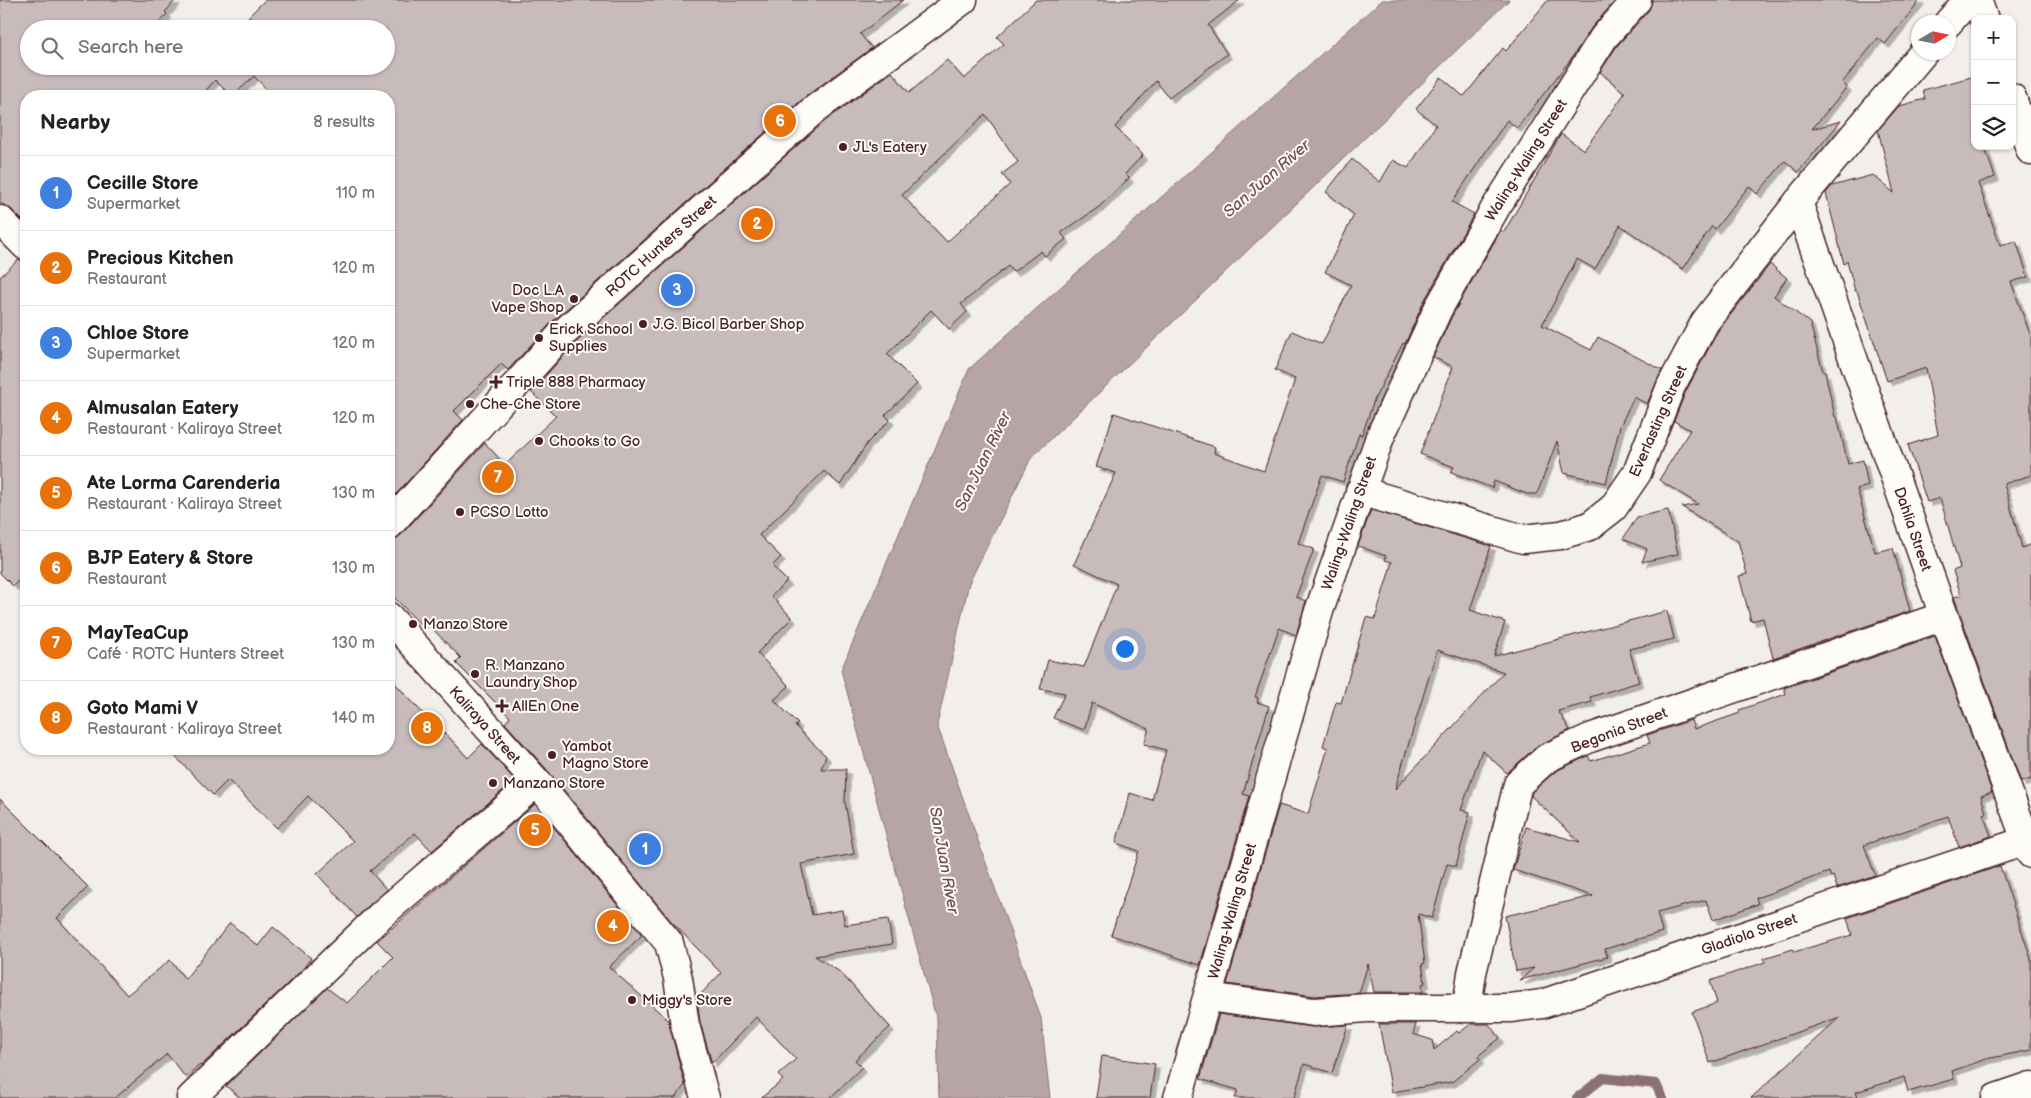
<!DOCTYPE html>
<html lang="en">
<head>
<meta charset="utf-8">
<style>
	body { margin:0; font-family:"Balsamiq Sans",sans-serif; background:#f6f6f6; color:#222 }
	.controls { position:absolute; right:15px; top:15px; display:grid; overflow:hidden; border-radius:10px; box-shadow:0 1px 4px #0004 }
	.controls button { width:45px; height:45px; display:grid; place-items:center; padding:0; border:0; border-bottom:1px solid #e0e0e0; background:#fff; color:#222; font:25px sans-serif }
	.compass { position:absolute; left:1911px; top:15px; width:45px; height:45px; border-radius:50%; background:#fff; box-shadow:0 1px 4px #0004; rotate:80deg }
	.you { position:absolute; left:1124px; top:648px; width:18px; height:18px; margin:-12px; border:4px solid #fff; border-radius:50%; background:#1a73e8; box-shadow:0 0 0 8px #1a73e833 }
	.badge { display:grid; place-items:center; width:32px; height:32px; border-radius:50%; background:#4a1f2b; color:#fff; font-size:16px; font-weight:700 }
	.pin { position:absolute; translate:-50% -50%; border:2px solid #fff; box-shadow:0 1px 5px #0006 }
	.list { margin:0; padding:0; list-style:none }
	h2 { display:flex; justify-content:space-between; align-items:center; height:65px; margin:0; padding:0 20px; font-size:21px }
	h2 small { font-size:16px; font-weight:400; color:#767676 }
	.list li { display:grid; grid-template-columns:32px 1fr auto; gap:15px; align-items:center; box-sizing:border-box; height:75px; padding:0 20px; border-top:1px solid #e0e0e0 }
	.list b { display:block; font-size:19px; white-space:nowrap }
	.list p { margin:0; font-size:16px; white-space:nowrap; color:#767676 }
	.list em { font-size:16px; font-style:normal; color:#767676 }
	.icon { flex:none; width:28px; height:28px; fill:none; stroke:currentColor; stroke-width:2; stroke-linecap:round; stroke-linejoin:round }
	.map { position:relative; flex:none; width:2031px; height:1098px; overflow:hidden }
	.search { position:absolute; background:#fff; box-shadow:0 1px 4px #0004; left:20px; top:20px; width:375px; height:55px; display:flex; align-items:center; gap:12px; box-sizing:border-box; padding:0 18px; border-radius:28px; color:#767676; font-size:19px }
	.panel { position:absolute; background:#fff; box-shadow:0 1px 4px #0004; left:20px; top:90px; width:375px; height:665px; border-radius:20px }
	.map>svg:first-child { display:block }
	.water { fill:#b7a5a6; stroke:#8b6f75 }
	.lines { fill:none; stroke-linecap:round; stroke-linejoin:round }
	.stream { stroke:#8b6f75; stroke-width:10 }
	.building { fill:#c8bbbb; stroke:#4a1f2b; fill-rule:evenodd; filter:url(#shadow) }
	.minor-casing { stroke:#4a1f2b; stroke-width:31 }
	.minor { stroke:#fdfcf7; stroke-width:28 }
	.poi-dot { fill:#4a1f2b; stroke:#fdfcf7; stroke-width:2 }
	.labels { text-anchor:middle; stroke-width:4; stroke-linejoin:round; paint-order:stroke }
	.poi-label { font-size:15px; fill:#4a1f2b; stroke:#fdfcf7; text-anchor:start }
	.street-label { font-size:15px; fill:#4a1f2b; stroke:#fdfcf7 }
	.water-label { font-size:16px; font-style:italic; fill:#704e56; stroke:#fdfcf7 }
</style>
</head>
<body>
<div class="map">
<svg width="2031" height="1098" viewBox="0 0 2031 1098">
	<defs>
		<filter id="shadow"><feDropShadow dx="4.5" dy="4.5" stdDeviation="0" flood-color="#0004"/></filter>
	</defs>
	<rect width="100%" height="100%" fill="#f2efeb"/>
	<filter id="ink" filterUnits="userSpaceOnUse"><feTurbulence type="fractalNoise" baseFrequency=".02" numOctaves="2"/><feDisplacementMap in="SourceGraphic" scale="10" xChannelSelector="R" yChannelSelector="G"/><feConvolveMatrix kernelMatrix="1 2 1 2 8 2 1 2 1" color-interpolation-filters="sRGB"/></filter>
	<g filter="url(#ink)">
		<!-- water -->
		<polygon class="water" points="1382,0 1509,0 1031,458 969,583 937,725 1041,1018 1050,1098 939,1098 937,1021 841,670 969,369"/>
		<g class="lines">
			<!-- stream -->
			<polyline class="stream" points="1577,1098 1603,1078 1656,1084 1662,1098"/>
		</g>
		<!-- building -->
		<g class="building">
			<polygon points="0,0 176,0 165,12 167,14 156,27 158,29 29,29 29,66 386,66 386,29 260,29 248,17 265,0 903,0 860,34 872,48 805,97 552,322 508,370 501,364 454,411 463,420 389,502 389,96 273,96 254,76 233,96 231,96 215,80 201,96 26,96 26,224 11,209 0,203"/>
			<path d="M1036 0H1240L1208 25 1227 54 1169 98 1156 81 1115 127 1143 155 1125 174 1129 178 1099 207 1061 233 1066 239 1045 256 1041 251 1013 272 1008 266 961 304 967 312 949 329 931 310 887 354 917 384 885 415 890 420 868 442 840 485 824 471 759 535 781 557 772 566 787 581 771 596 792 618 757 653 789 686 774 700 798 724 795 726 826 756 821 769H846L845 802 854 854 801 864 812 915 842 910 845 925 888 919 892 944 815 956 840 972 890 1027 855 1060 862 1067 830 1098H761L783 1080 778 1075 796 1059 756 1017 712 1063 700 1022 697 998 721 973 671 921 549 772 505 723 510 717 456 663 461 658 425 621 421 625 389 592V540H394L401 535 485 443 505 465 556 416 531 392 573 345 825 121 892 72 909 93 947 60 964 79 1004 44 997 37ZM985 114 1018 162 1002 174 1010 184 947 242 902 195Z"/>
			<polygon points="1548,0 1616,0 1592,27 1571,59 1517,128 1507,120 1452,202 1474,214 1424,301 1405,344 1403,343 1374,400 1362,435 1359,434 1343,482 1322,475 1298,543 1314,549 1296,597 1306,601 1296,635 1279,628 1255,697 1258,698 1257,702 1269,706 1243,794 1249,796 1200,965 1111,935 1139,851 1116,843 1130,793 1152,800 1166,750 1144,744 1149,729 1092,703 1084,730 1053,718 1065,693 1040,689 1048,660 1084,667 1117,584 1074,564 1116,473 1096,467 1114,413 1215,447 1214,453 1264,471 1295,379 1275,370 1292,331 1322,344 1351,285 1325,272 1354,215 1326,192 1352,159 1380,182 1393,160 1408,168 1436,125 1416,109 1441,77 1463,96 1465,95 1503,48 1506,51"/>
			<polygon points="1652,0 1920,0 1885,44 1878,38 1842,83 1847,87 1812,129 1841,121 1798,172 1785,161 1757,194 1749,186 1715,229 1712,226 1683,269 1620,225 1595,269 1577,259 1542,325 1591,350 1598,337 1662,370 1647,404 1634,397 1620,426 1606,483 1564,473 1557,441 1537,494 1527,494 1494,481 1492,488 1451,472 1454,467 1420,454 1453,367 1433,357 1452,316 1501,230 1504,232 1561,134 1584,150 1625,93 1600,72 1617,46 1649,10"/>
			<polygon points="1975,76 1975,146 1984,146 1995,177 1978,183 2000,245 2016,241 2028,277 2011,282 2031,337 2031,475 2004,484 2022,548 2031,544 2031,779 2021,782 1954,597 1961,595 1953,571 1960,568 1940,498 1927,502 1908,445 1938,435 1926,368 1887,381 1857,291 1855,291 1847,261 1844,264 1826,193 1832,186 1873,175 1894,193 1878,130 1899,106 1925,99 1923,90"/>
			<polygon points="19,259 26,261 26,573 13,586 0,573 0,277"/>
			<polygon points="1770,264 1787,278 1774,296 1810,323 1823,372 1825,372 1835,417 1837,417 1848,464 1863,460 1868,486 1857,489 1875,552 1893,548 1910,611 1773,658 1763,618 1751,621 1739,576 1747,574 1738,541 1682,507 1698,504 1659,480 1690,430 1674,421 1685,393 1718,331"/>
			<path d="M1371 510 1491 546 1470 610 1505 622 1494 656 1667 611 1674 639 1629 649 1639 682 1590 697 1592 702 1558 711 1570 730 1537 746 1507 773 1482 750 1461 810 1470 812 1456 866 1447 864 1432 918 1418 914 1425 963 1422 964 1425 983 1422 984 1423 992H1374L1368 964 1359 993 1315 996 1227 984 1279 805 1308 814 1328 748 1323 746 1336 702 1341 703 1366 617 1375 619 1392 562 1385 560 1386 556 1358 546ZM1437 650 1504 672 1395 789Z"/>
			<polygon points="1668,510 1678,554 1642,562 1647,549 1623,539 1637,517"/>
			<polygon points="1935,636 1992,792 1981,796 1986,813 1983,814 1991,836 1959,847 1948,816 1864,845 1875,875 1837,888 1833,876 1831,877 1829,872 1756,898 1758,904 1713,920 1706,900 1657,913 1662,932 1605,949 1607,957 1520,980 1534,968 1516,971 1505,916 1593,896 1513,870 1526,827 1580,842 1531,796 1532,792 1556,771 1588,756 1591,761 1650,743 1647,735 1691,720 1694,729 1740,713 1739,710 1786,694 1784,688"/>
			<polygon points="389,677 443,735 445,733 468,758 482,744 515,780 432,851 415,833 370,871 387,890 357,917 317,874 353,841 308,796 277,828 228,780 213,795 168,749 389,749"/>
			<polygon points="0,799 88,887 57,918 127,995 170,960 185,979 230,923 258,946 273,927 311,958 303,969 201,1066 200,1065 185,1077 167,1054 115,1098 0,1098"/>
			<polygon points="535,804 642,935 609,967 668,1020 685,1085 675,1098 241,1098 226,1086 327,988 347,1003 393,957 377,941"/>
			<polygon points="2000,866 2031,959 2031,1050 1986,1059 1952,1071 1954,1079 1908,1092 1904,1077 1856,1092 1858,1098 1751,1098 1840,1017 1710,1063 1692,1012 1717,1003 1710,981 1765,962 1764,958 1793,949 1794,952 1852,935 1847,918"/>
			<polygon points="1219,1014 1312,1027 1348,1025 1332,1073 1304,1064 1294,1098 1235,1098 1238,1090 1200,1079"/>
			<polygon points="1379,1024 1416,1024 1413,1034 1432,1040 1434,1050 1457,1031 1459,1033 1471,1024 1489,1024 1500,1038 1478,1056 1480,1059 1452,1082 1392,1092"/>
			<polygon points="1102,1056 1155,1064 1150,1098 1096,1098"/>
		</g>
		<g class="lines">
			<defs>
				<g id="minor">
					<polyline points="1977,0 1984,19"/>
					<polyline points="1948,23 1968,0"/>
					<polyline points="2012,98 2031,151"/>
					<polyline points="1798,202 1944,616 2031,854"/>
					<polyline points="0,220 26,246"/>
					<polyline points="1360,491 1523,539 1561,535 1590,526 1613,508 1637,473 1671,386 1705,322 1798,202 1924,52"/>
					<polyline points="389,525 562,334 815,109 963,0"/>
					<polyline points="389,617 537,782 669,943 678,978 685,1025 705,1098"/>
					<polyline points="1208,997 1314,1012 1367,1008 1510,1008 1542,1004 2031,839"/>
					<polyline points="1467,1007 1472,973 1518,784 1547,758 1590,738 1944,616"/>
					<polyline points="191,1098 382,914 537,782"/>
					<polyline points="1178,1098 1319,611 1380,437 1438,309 1496,207 1604,37 1637,0"/>
					<polyline points="1996,1098 2031,1086"/>
				</g>
			</defs>
			<!-- minor casing -->
			<use href="#minor" class="minor-casing"/>
			<!-- minor -->
			<use href="#minor" class="minor"/>
		</g>
	</g>
	<!-- markers -->
	<g class="poi-dot">
		<circle cx="843" cy="147" r="5"/>
		<circle cx="574" cy="299" r="5"/>
		<circle cx="643" cy="324" r="5"/>
		<circle cx="539" cy="338" r="5"/>
		<path d="M493.5 374.5h5v5h5v5h-5v5h-5v-5h-5v-5h5z"/>
		<circle cx="470" cy="404" r="5"/>
		<circle cx="539" cy="441" r="5"/>
		<circle cx="460" cy="512" r="5"/>
		<circle cx="413" cy="624" r="5"/>
		<circle cx="475" cy="674" r="5"/>
		<path d="M499.5 698.5h5v5h5v5h-5v5h-5v-5h-5v-5h5z"/>
		<circle cx="552" cy="755" r="5"/>
		<circle cx="493" cy="783" r="5"/>
		<circle cx="632" cy="1000" r="5"/>
	</g>
	<g class="labels">
		<!-- poi labels -->
		<g class="poi-label">
			<text x="853" y="152">JL's Eatery</text>
			<text x="564" y="295" text-anchor="end">Doc L.A<tspan x="564" dy="17">Vape Shop</tspan></text>
			<text x="653" y="329">J.G. Bicol Barber Shop</text>
			<text x="549" y="334">Erick School<tspan x="549" dy="17">Supplies</tspan></text>
			<text x="506" y="387">Triple 888 Pharmacy</text>
			<text x="480" y="409">Che-Che Store</text>
			<text x="549" y="446">Chooks to Go</text>
			<text x="470" y="517">PCSO Lotto</text>
			<text x="423" y="629">Manzo Store</text>
			<text x="485" y="670">R. Manzano<tspan x="485" dy="17">Laundry Shop</tspan></text>
			<text x="512" y="711">AllEn One</text>
			<text x="562" y="751">Yambot<tspan x="562" dy="17">Magno Store</tspan></text>
			<text x="503" y="788">Manzano Store</text>
			<text x="642" y="1005">Miggy's Store</text>
		</g>
		<!-- street labels -->
		<g class="street-label">
			<text transform="translate(1526 160) rotate(-58)" y="5">Waling-Waling Street</text>
			<text transform="translate(661 246) rotate(-42)" y="5">ROTC Hunters Street</text>
			<text transform="translate(1658 421) rotate(-66)" y="5">Everlasting Street</text>
			<text transform="translate(1349 523) rotate(-71)" y="5">Waling-Waling Street</text>
			<text transform="translate(1913 529) rotate(71)" y="5">Dahlia Street</text>
			<text transform="translate(485 725) rotate(48)" y="5">Kaliraya Street</text>
			<text transform="translate(1619 730) rotate(-21)" y="5">Begonia Street</text>
			<text transform="translate(1232 911) rotate(-74)" y="5">Waling-Waling Street</text>
			<text transform="translate(1749 934) rotate(-19)" y="5">Gladiola Street</text>
		</g>
		<!-- water labels -->
		<g class="water-label">
			<text transform="translate(1266 178) rotate(-41)" y="6">San Juan River</text>
			<text transform="translate(982 461) rotate(-64)" y="6">San Juan River</text>
			<text transform="translate(945 860) rotate(80)" y="6">San Juan River</text>
		</g>
	</g>
</svg>
<div class="controls">
<button>+</button>
<button>−</button>
<button><svg class="icon" aria-label="layers" viewBox="0 0 24 24"><path d="M12 4l9 5-9 5-9-5zM3 14l9 5 9-5"/></svg></button>
</div>
<svg class="compass" viewBox="-18 -18 36 36"><path d="M0-13l5 13h-10z" fill="#e53935"/><path d="M0 13l5-13h-10z" fill="#767676"/></svg>
<div class="you"></div>
<div class="pin badge" style="left:645px;top:849px;background:#3f7fe0">1</div>
<div class="pin badge" style="left:757px;top:224px;background:#e8710a">2</div>
<div class="pin badge" style="left:677px;top:290px;background:#3f7fe0">3</div>
<div class="pin badge" style="left:613px;top:926px;background:#e8710a">4</div>
<div class="pin badge" style="left:535px;top:830px;background:#e8710a">5</div>
<div class="pin badge" style="left:780px;top:121px;background:#e8710a">6</div>
<div class="pin badge" style="left:498px;top:477px;background:#e8710a">7</div>
<div class="pin badge" style="left:427px;top:728px;background:#e8710a">8</div>
<div class="search"><svg class="icon" aria-label="search" viewBox="0 0 24 24"><circle cx="10" cy="10" r="6"/><path d="M15 15l6 6"/></svg>Search here</div>
<section class="panel">
<h2>Nearby<small>8 results</small></h2>
<ul class="list">
<li><span class="badge" style="background:#3f7fe0">1</span><div><b>Cecille Store</b><p>Supermarket</p></div><em>110 m</em></li>
<li><span class="badge" style="background:#e8710a">2</span><div><b>Precious Kitchen</b><p>Restaurant</p></div><em>120 m</em></li>
<li><span class="badge" style="background:#3f7fe0">3</span><div><b>Chloe Store</b><p>Supermarket</p></div><em>120 m</em></li>
<li><span class="badge" style="background:#e8710a">4</span><div><b>Almusalan Eatery</b><p>Restaurant · Kaliraya Street</p></div><em>120 m</em></li>
<li><span class="badge" style="background:#e8710a">5</span><div><b>Ate Lorma Carenderia</b><p>Restaurant · Kaliraya Street</p></div><em>130 m</em></li>
<li><span class="badge" style="background:#e8710a">6</span><div><b>BJP Eatery &amp; Store</b><p>Restaurant</p></div><em>130 m</em></li>
<li><span class="badge" style="background:#e8710a">7</span><div><b>MayTeaCup</b><p>Café · ROTC Hunters Street</p></div><em>130 m</em></li>
<li><span class="badge" style="background:#e8710a">8</span><div><b>Goto Mami V</b><p>Restaurant · Kaliraya Street</p></div><em>140 m</em></li>
</ul>
</section>
</div>
</body>
</html>
